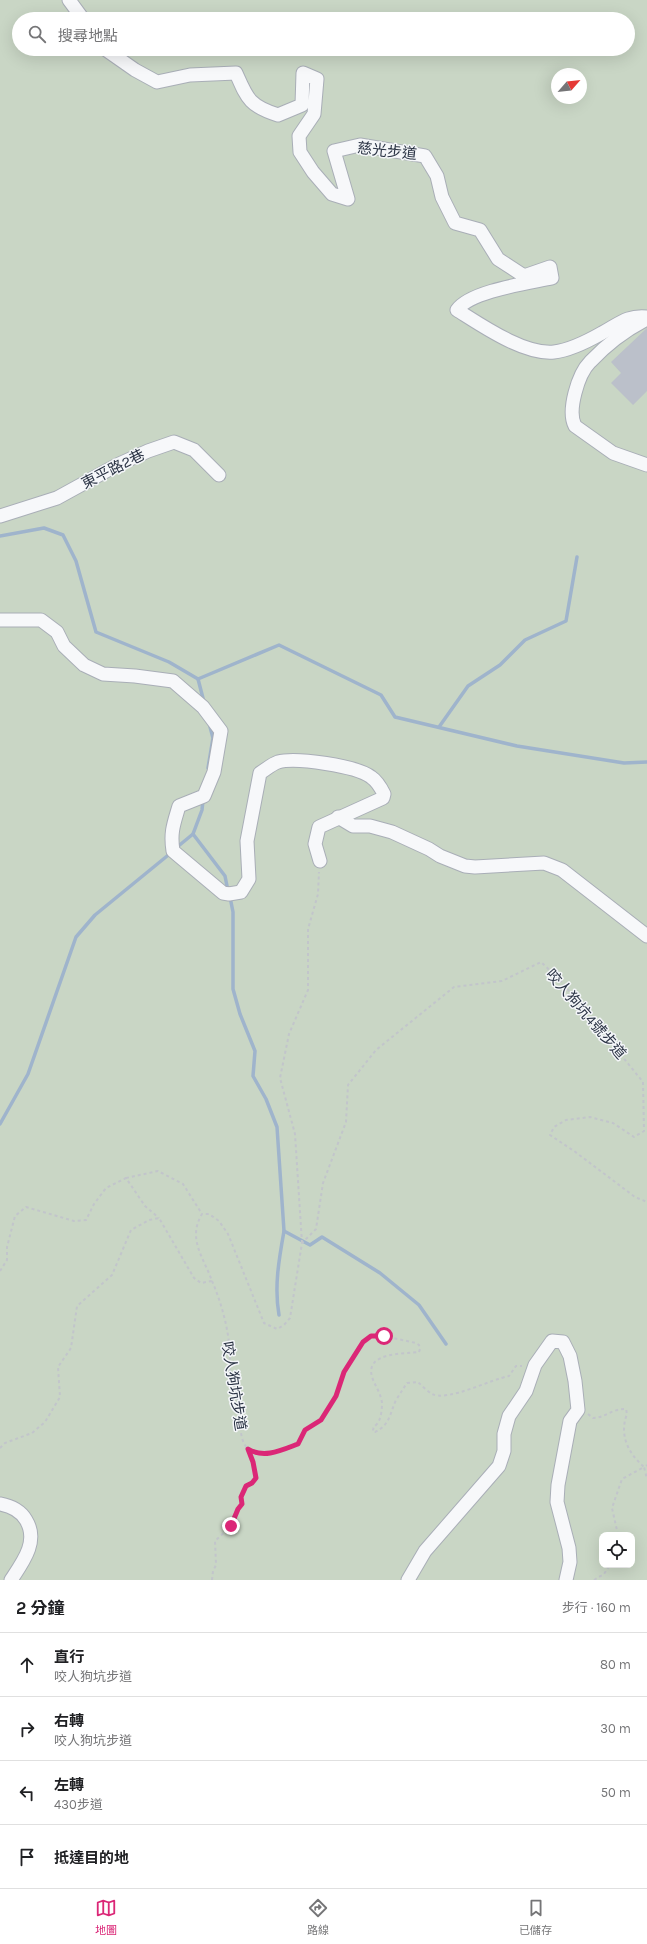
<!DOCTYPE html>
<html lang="zh-TW">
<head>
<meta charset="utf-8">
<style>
	body { margin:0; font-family:Karla,"Noto Sans TC",sans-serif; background:#f2f2f2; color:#202124 }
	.controls { position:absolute; right:12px; bottom:12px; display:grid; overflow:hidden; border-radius:8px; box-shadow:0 4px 16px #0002 }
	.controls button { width:36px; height:36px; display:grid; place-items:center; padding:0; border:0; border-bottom:1px solid #e0e0e0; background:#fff; color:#202124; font:20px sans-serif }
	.compass { position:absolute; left:551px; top:68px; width:36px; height:36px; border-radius:50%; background:#fff; box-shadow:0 4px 16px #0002; rotate:62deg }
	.stop { position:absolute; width:12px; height:12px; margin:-9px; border:3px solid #db2777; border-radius:50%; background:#fff }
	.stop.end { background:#db2777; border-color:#fff; box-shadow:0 1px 4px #0008 }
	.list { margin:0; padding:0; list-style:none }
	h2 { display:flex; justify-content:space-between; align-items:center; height:52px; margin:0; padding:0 16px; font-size:17px }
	h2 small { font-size:13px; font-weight:400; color:#757577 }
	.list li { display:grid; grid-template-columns:26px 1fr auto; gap:12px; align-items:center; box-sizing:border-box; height:64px; padding:0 16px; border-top:1px solid #e0e0e0 }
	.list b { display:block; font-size:15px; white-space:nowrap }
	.list p { margin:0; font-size:13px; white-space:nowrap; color:#757577 }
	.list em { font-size:13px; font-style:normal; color:#757577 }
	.icon { flex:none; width:22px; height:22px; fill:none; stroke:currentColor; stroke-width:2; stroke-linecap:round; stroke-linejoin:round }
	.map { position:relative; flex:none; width:647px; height:1580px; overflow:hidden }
	.search { position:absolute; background:#fff; box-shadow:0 4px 16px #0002; left:12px; right:12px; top:12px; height:44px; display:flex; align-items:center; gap:10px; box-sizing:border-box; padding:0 14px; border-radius:22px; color:#757577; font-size:15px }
	.sheet { height:308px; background:#fff }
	nav { display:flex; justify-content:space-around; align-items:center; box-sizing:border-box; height:56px; border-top:1px solid #e0e0e0; background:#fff; font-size:11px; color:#757577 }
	nav a { display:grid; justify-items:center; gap:2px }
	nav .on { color:#db2777 }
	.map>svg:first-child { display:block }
	.green { fill:#c9d6c5; fill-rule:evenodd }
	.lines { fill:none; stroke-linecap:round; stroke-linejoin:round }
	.stream { stroke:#9fb4cc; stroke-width:3.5 }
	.building { fill:#bbc0ca }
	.minor-casing { stroke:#a9aeb7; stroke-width:15 }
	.path { stroke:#c2c5cb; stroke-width:2; stroke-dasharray:3 3; stroke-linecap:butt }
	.minor { stroke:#f7f8fa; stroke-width:13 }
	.route { stroke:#db2777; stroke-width:5 }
	.labels { text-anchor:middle; stroke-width:3; stroke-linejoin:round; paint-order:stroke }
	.street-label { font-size:15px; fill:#2b3445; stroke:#f4f6f9 }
</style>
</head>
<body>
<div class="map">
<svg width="647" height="1580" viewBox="0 0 647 1580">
	<rect width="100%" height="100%" fill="#e4e7ec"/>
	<!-- green -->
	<path class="green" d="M0 0H647V1580H0ZM19 19H628V49H19ZM557 74H581V98H557ZM602 1535H632V1565H602Z"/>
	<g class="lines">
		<!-- stream -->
		<g class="stream">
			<polyline points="0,536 44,528 63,535 76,561 96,632 169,662 198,679 279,645 381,695 395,717 517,746 624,763 647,762"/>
			<polyline points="198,679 204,702"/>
			<polyline points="439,727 468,686 500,665 525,640 566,621 577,557"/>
			<polyline points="208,768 213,738 209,723"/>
			<polyline points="203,800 202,810 193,834 225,876 228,891"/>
			<polyline points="176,848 193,834"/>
			<polyline points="230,897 233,912 233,989 240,1014 255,1051 253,1076 266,1099 277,1127 284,1231 310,1245 322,1237 380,1273 419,1305 446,1344"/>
			<polyline points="0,1124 28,1074 76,937 95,915 172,852"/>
			<path d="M279 1315C274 1287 279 1259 284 1231"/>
		</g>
	</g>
	<!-- building -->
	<polygon class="building" points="647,328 647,391 633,405 611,383 621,373 611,362"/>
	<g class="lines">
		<defs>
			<g id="minor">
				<polyline points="69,0 83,19"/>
				<path d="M105 49 135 70 157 82 190 75 236 73C247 98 249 106 278 115L302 105 303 73 317 79 314 114 299 136 300 152 313 172 332 194 348 199 334 151 360 145 425 156 437 176 442 197 455 223 480 230 498 259 524 276 550 267 552 278C529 283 470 291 457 310 481 325 524 355 554 352 571 350 588 341 602 333 619 324 627 315 647 317"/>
				<path d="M647 319C627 329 606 345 590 362 578 374 567 411 575 426L613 453 647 465"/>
				<polyline points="0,516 57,498 117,465 148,451 174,442 194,450 219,475"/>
				<path d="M0 620H41L57 632 64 646 84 665 103 674 135 676 173 681 203 707 221 731 214 772 204 796 179 806C174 823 170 832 173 851L223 893 229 894 241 892 249 879 247 841 260 773C265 770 272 764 278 762 296 757 357 766 371 777 377 781 381 788 384 794L383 798 319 827 315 844 320 861"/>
				<polyline points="338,817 353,826 370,826 392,832 429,849 440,856 465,866 475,867 544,863 562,870 647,936"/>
				<path d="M0 1504C11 1506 20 1510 26 1520 39 1541 23 1562 11 1580"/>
				<polyline points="408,1580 425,1551 499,1466 504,1451 504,1434 509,1416 526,1391 535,1365 552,1341 563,1342 570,1356 575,1381 578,1410 570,1421 558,1485 557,1502 569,1548 570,1562 566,1580"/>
			</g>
		</defs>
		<!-- minor casing -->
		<use href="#minor" class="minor-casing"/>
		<!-- path -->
		<g class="path">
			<polyline points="126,1178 158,1171 183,1184 202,1214"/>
			<polyline points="302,1243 295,1134 280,1078 289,1034 308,990 308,929 318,894 319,872"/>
			<polyline points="0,1271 7,1260 7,1247 15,1216 26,1207 74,1221 86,1220 94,1204 106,1188 126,1178 145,1206 159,1218"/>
			<path d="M212 1281C222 1304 229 1331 230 1355 230 1361 229 1368 230 1374 232 1385 237 1395 239 1406 242 1420 237 1439 249 1450 261 1461 286 1449 298 1444L305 1430 321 1420 336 1396 344 1372 363 1342 371 1336H384L416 1343 419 1345 420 1349 419 1352C403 1354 365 1352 372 1377 375 1386 381 1393 382 1403 382 1410 381 1419 377 1424 374 1427 373 1427 373 1432H375C390 1425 390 1413 396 1400 400 1394 403 1389 407 1383L418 1382C422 1386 427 1391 432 1394 447 1402 492 1379 509 1376L516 1366H522"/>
			<path d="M588 1414 593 1418C605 1418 613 1408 626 1409L627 1414C619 1435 628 1453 644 1467L647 1465"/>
			<path d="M0 1448 5 1443 32 1433 45 1422 60 1397 58 1367 71 1348 77 1306 112 1275 131 1230 149 1220 159 1218 194 1278 201 1283 212 1281C204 1258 187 1239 202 1214H209L219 1221 228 1234 264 1323 277 1329 284 1325 290 1318 302 1243 316 1229 323 1183 346 1122 348 1085 376 1050 454 987 502 981 541 962 560 980 643 1082 644 1131 634 1137 613 1123 590 1117 566 1120 554 1127 550 1135 574 1151 635 1197 647 1202"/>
			<polyline points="618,1535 612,1508 622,1479 644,1467 647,1479"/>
			<polyline points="212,1580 213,1571 216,1565 215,1541 231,1526 237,1509 242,1504 241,1497 246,1486 252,1483 255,1478 253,1462 249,1450"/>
			<polyline points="594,1580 604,1574 610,1565"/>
		</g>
		<!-- minor -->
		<use href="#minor" class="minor"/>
	</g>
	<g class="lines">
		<!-- route -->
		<path class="route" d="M231 1526 238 1509 242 1504 241 1497 246 1486 252 1483 256 1478 253 1462 248 1449C264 1459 282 1450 298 1444L305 1430 321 1420 336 1396 344 1372 363 1342 371 1336H384"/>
	</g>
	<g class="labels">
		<!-- street labels -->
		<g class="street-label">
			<text transform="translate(387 151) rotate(6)" y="5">慈光步道</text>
			<text transform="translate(113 469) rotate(-27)" y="5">東平路2巷</text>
			<text transform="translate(586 1014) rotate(49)" y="5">咬人狗坑4號步道</text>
			<text transform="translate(234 1386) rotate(81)" y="5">咬人狗坑步道</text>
		</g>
	</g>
</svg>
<div class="controls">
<button><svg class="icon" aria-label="locate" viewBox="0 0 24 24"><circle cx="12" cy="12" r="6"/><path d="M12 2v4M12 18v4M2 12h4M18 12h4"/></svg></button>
</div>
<svg class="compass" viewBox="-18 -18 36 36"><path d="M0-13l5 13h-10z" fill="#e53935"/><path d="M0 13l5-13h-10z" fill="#757577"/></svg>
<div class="stop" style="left:384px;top:1336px"></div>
<div class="stop end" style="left:231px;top:1526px"></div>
<div class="search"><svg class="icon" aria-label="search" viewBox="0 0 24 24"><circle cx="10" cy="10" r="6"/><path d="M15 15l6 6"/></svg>搜尋地點</div>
</div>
<section class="sheet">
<h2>2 分鐘<small>步行 · 160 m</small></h2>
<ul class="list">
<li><svg class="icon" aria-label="ahead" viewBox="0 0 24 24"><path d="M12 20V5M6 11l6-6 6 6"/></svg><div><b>直行</b><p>咬人狗坑步道</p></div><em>80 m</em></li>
<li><svg class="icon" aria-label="right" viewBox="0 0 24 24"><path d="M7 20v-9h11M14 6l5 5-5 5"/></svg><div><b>右轉</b><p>咬人狗坑步道</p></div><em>30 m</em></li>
<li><svg class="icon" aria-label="left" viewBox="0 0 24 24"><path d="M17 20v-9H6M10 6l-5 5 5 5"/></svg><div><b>左轉</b><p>430步道</p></div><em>50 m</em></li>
<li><svg class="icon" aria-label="arrive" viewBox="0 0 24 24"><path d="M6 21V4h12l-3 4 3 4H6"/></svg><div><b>抵達目的地</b></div></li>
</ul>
</section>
<nav>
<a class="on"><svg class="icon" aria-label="map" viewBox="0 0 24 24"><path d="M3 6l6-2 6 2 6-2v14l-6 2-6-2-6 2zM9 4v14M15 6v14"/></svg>地圖</a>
<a><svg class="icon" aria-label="directions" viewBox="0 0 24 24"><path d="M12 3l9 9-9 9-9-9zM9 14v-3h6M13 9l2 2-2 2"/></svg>路線</a>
<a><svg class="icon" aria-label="saved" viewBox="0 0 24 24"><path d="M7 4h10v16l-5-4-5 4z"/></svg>已儲存</a>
</nav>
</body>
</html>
